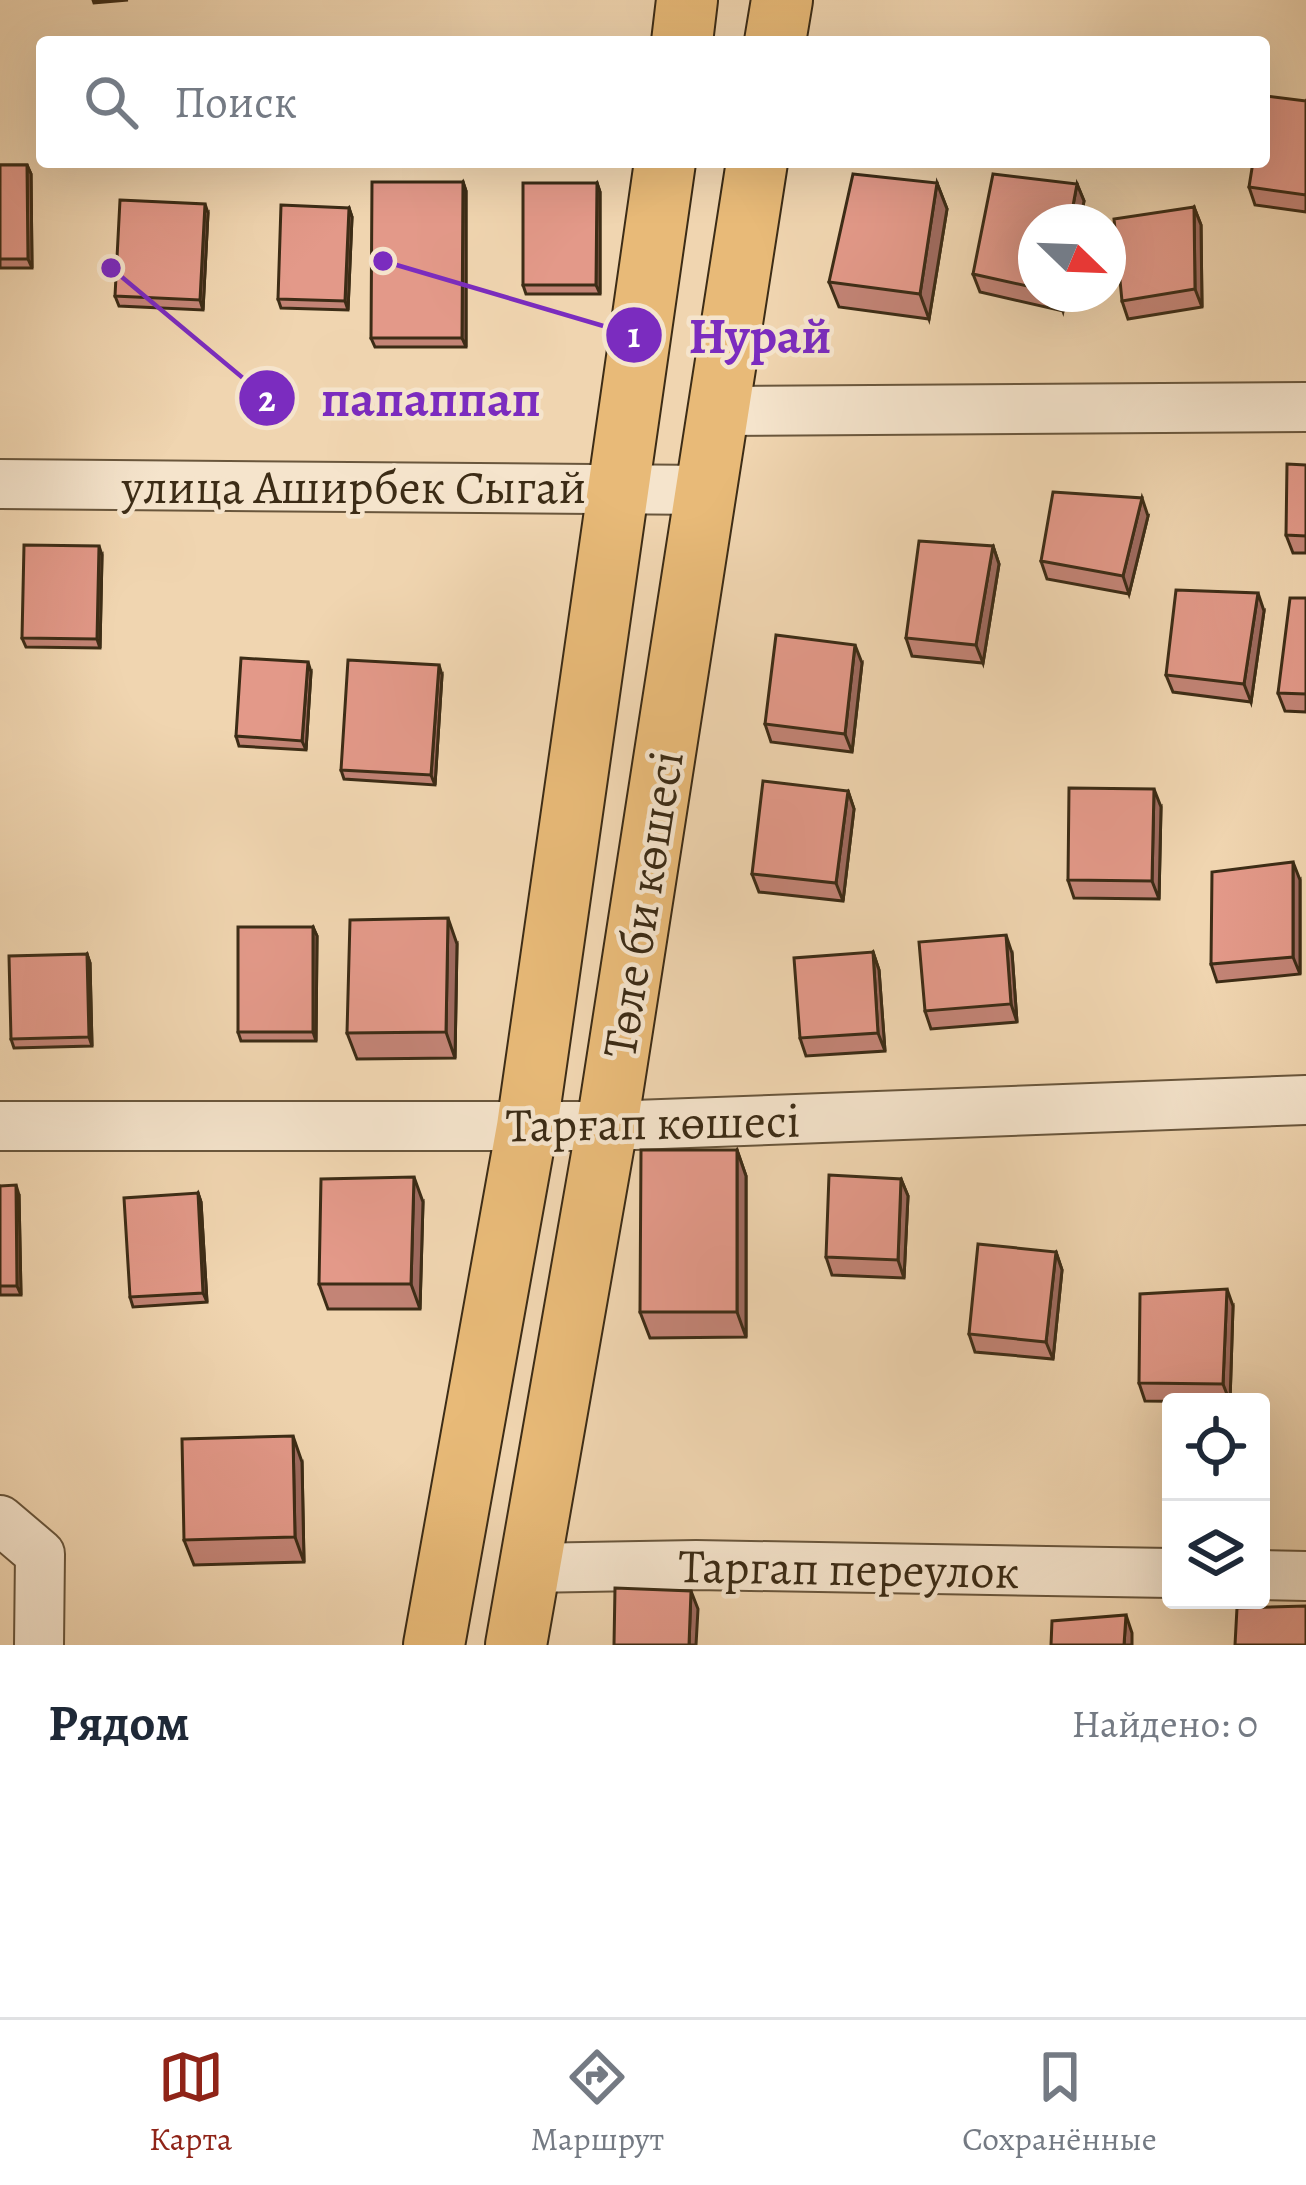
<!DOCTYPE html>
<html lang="ru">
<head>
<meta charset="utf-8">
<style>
	body { margin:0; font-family:Alegreya,serif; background:#f2f2f3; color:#1f2937 }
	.controls { position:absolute; right:36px; bottom:36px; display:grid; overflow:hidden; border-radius:12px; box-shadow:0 12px 48px #0002 }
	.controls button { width:108px; height:108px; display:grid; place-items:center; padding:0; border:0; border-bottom:3px solid #e0e1e3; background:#fff; color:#1f2937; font:60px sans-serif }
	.compass { position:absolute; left:1018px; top:204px; width:108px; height:108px; border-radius:50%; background:#fff; box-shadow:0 12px 48px #0002; rotate:113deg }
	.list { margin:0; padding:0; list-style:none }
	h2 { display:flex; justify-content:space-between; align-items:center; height:156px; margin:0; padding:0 48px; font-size:51px }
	h2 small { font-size:39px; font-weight:400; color:#747a83 }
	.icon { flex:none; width:66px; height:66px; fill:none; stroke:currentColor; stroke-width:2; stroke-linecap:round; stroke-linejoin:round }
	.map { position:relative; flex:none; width:1306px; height:1645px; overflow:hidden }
	.search { position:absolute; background:#fff; box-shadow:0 12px 48px #0002; left:36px; right:36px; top:36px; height:132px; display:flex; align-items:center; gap:30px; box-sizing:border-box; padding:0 42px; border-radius:12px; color:#747a83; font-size:45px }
	.sheet { height:372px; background:#fff }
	nav { display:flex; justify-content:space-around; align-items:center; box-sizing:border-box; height:168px; border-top:3px solid #e0e1e3; background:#fff; font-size:33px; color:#747a83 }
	nav a { display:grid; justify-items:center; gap:6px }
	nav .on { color:#8f2418 }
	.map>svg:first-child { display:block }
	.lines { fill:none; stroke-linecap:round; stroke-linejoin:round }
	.minor-casing { stroke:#69563c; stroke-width:52 }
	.major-casing { stroke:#3c2c16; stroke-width:64 }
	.minor { stroke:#f5e4cc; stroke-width:48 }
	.major { stroke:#e8ba78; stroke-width:60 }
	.wall { fill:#c38476; stroke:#3c2c16; stroke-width:3 }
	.shaded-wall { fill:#9f6b60; stroke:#3c2c16; stroke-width:3 }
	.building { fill:#e39989; stroke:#3c2c16; stroke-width:3 }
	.labels { text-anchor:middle; stroke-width:9; stroke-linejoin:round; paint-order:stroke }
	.street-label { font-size:48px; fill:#3c2c16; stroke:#f5e4cc }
	.leader { fill:none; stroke:#7b2cbf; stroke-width:4.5 }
	.callout-dot { fill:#7b2cbf; stroke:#f5e4cc; stroke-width:4.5 }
	.mark-label { font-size:36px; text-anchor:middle; font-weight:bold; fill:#fff }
	.callout-label { font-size:51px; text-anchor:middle; font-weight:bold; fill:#7b2cbf; stroke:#f5e4cc; stroke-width:9; stroke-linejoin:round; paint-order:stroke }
</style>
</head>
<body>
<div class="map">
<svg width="1306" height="1645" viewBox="0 0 1306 1645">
	<rect width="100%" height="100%" fill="#f0d5b0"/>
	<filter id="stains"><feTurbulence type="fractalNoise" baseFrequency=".00167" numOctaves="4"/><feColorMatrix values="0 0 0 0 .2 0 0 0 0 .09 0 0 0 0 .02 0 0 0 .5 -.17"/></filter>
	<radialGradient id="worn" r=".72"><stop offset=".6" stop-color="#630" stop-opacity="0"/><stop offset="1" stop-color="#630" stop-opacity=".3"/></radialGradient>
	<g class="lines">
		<defs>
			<g id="minor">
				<polyline points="719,411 1306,407"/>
				<polyline points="0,484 708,490"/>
				<polyline points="0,1126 607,1126 1306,1100"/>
				<polyline points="0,1520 40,1554 39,1645"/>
				<polyline points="528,1568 696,1565 1171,1573"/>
				<polyline points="1261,1575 1306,1576"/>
			</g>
			<g id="major">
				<polyline points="682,42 687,0"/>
				<polyline points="775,42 782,0"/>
				<polyline points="434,1645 527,1127 665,162"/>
				<polyline points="516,1645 607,1126 757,162"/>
			</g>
		</defs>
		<!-- minor casing -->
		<use href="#minor" class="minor-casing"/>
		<!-- major casing -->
		<use href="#major" class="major-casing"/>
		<!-- minor -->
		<use href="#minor" class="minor"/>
		<!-- major -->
		<use href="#major" class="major"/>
	</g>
	<!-- wall -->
	<g class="wall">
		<polygon points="93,0 128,0 94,3"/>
		<polygon points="1306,101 1306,212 1255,205 1249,187"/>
		<polygon points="0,165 27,165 31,174 32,268 0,268"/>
		<polygon points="463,182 466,191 466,347 375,347 371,338"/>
		<polygon points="597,183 600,192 600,294 526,294 523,285"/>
		<polygon points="937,183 947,209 929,319 839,307 829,282"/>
		<polygon points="1077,184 1084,201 1080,222 1036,222 1036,294 1066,294 1063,311 980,292 973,274"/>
		<polygon points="1194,207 1201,225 1202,307 1128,319 1122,301"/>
		<polygon points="349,208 352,217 348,310 281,308 278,299"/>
		<polygon points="208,213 203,310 119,306 115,296"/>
		<polygon points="1306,465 1306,553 1293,553 1286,535"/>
		<polygon points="1148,516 1129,594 1047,579 1041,561"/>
		<polygon points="993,546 999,564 983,663 912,656 906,638"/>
		<polygon points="102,555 100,648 26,647 22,638"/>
		<polygon points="1306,598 1306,712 1285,711 1278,693"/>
		<polygon points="1264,611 1251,702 1173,692 1166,675"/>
		<polygon points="862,663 852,752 771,742 765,724"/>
		<polygon points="311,672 306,750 239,746 236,736"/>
		<polygon points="442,675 435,785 344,779 341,770"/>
		<polygon points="848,791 854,809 843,901 759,892 752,874"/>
		<polygon points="1161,807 1159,899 1074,898 1068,880"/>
		<polygon points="1300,880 1300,974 1217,982 1211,964"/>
		<polygon points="313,927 317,936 316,1041 241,1041 238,1032"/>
		<polygon points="457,944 455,1058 357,1059 347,1033"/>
		<polygon points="873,952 879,970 885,1051 806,1056 800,1038"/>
		<polygon points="1012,953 1017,1022 931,1029 925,1011"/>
		<polygon points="87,954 90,963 92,1046 14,1048 11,1039"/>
		<polygon points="737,1150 746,1176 746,1337 650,1338 640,1312"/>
		<polygon points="901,1179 908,1196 904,1278 832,1275 826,1257"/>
		<polygon points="0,1186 19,1195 21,1295 0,1295"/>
		<polygon points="198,1193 201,1202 207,1302 133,1307 130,1297"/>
		<polygon points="423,1202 420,1309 328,1309 319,1284"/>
		<polygon points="1056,1252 1062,1270 1053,1359 975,1352 969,1334"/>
		<polygon points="1233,1306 1230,1402 1145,1401 1139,1383"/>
		<polygon points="302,1462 304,1562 194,1565 184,1540"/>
	</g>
	<!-- shaded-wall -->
	<g class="shaded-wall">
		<polygon points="27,165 31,174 32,268 28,259"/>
		<polygon points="463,182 466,191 466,347 462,338"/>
		<polygon points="597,183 600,192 600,294 596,285"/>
		<polygon points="937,183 947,209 929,319 920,294"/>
		<polygon points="1077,184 1084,201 1080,222 1070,222"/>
		<polygon points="205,204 208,213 203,310 200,300"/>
		<polygon points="1194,207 1201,225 1202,307 1195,289"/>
		<polygon points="349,208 352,217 348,310 345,301"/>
		<polygon points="1057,294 1066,294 1063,311"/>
		<polygon points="1142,498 1148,516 1129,594 1123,576"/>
		<polygon points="99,546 102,555 100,648 97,639"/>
		<polygon points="993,546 999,564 983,663 976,645"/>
		<polygon points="1258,593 1264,611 1251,702 1244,684"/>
		<polygon points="855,645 862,663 852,752 845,734"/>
		<polygon points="308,662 311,672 306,750 302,741"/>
		<polygon points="439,665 442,675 435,785 431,775"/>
		<polygon points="1154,789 1161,807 1159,899 1152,881"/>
		<polygon points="848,791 854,809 843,901 836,883"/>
		<polygon points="1293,862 1300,880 1300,974 1293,957"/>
		<polygon points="448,918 457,944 455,1058 446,1032"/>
		<polygon points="313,927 317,936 316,1041 313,1032"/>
		<polygon points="1006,935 1012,953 1017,1022 1011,1004"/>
		<polygon points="873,952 879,970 885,1051 878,1033"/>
		<polygon points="87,954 90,963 92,1046 89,1037"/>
		<polygon points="737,1150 746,1176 746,1337 737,1312"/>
		<polygon points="414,1177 423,1202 420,1309 411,1284"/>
		<polygon points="901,1179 908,1196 904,1278 898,1260"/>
		<polygon points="16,1185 19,1195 21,1295 17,1286"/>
		<polygon points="198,1193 201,1202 207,1302 203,1293"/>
		<polygon points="1056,1252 1062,1270 1053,1359 1046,1342"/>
		<polygon points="1227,1289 1233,1306 1230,1402 1223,1384"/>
		<polygon points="293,1436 302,1462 304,1562 295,1537"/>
		<polygon points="691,1591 698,1609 696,1645 689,1645"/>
		<polygon points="1126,1615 1132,1633 1132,1645 1124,1645"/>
	</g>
	<!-- building -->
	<g class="building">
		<polygon points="1265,96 1306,101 1306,195 1249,187 1253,162 1264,162"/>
		<polygon points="0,165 27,165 28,259 0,259"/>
		<polygon points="853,174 937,183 920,294 829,282"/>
		<polygon points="993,174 1077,184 1070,222 1036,222 1036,288 973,274"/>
		<polygon points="372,182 463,182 462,338 371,338"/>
		<polygon points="523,183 597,183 596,285 523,285"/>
		<polygon points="120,200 205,204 200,300 115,296"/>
		<polygon points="281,205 349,208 345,301 278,299"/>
		<polygon points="1194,207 1195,289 1122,301 1114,219"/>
		<polygon points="1287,464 1306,465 1306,536 1286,535"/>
		<polygon points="1053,492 1142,498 1123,576 1041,561"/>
		<polygon points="919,541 993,546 976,645 906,638"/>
		<polygon points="24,545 99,546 97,639 22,638"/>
		<polygon points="1176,590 1258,593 1244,684 1166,675"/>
		<polygon points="1290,598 1306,598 1306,694 1278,693"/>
		<polygon points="776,635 855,645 845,734 765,724"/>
		<polygon points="241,658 308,662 302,741 236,736"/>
		<polygon points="348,660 439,665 431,775 341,770"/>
		<polygon points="763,781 848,791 836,883 752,874"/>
		<polygon points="1069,788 1154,789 1152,881 1068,880"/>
		<polygon points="1293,862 1293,957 1211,964 1212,872"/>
		<polygon points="448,918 446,1032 347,1033 350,920"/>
		<rect x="238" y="927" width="75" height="105"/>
		<polygon points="1006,935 1011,1004 925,1011 919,942"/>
		<polygon points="873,952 878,1033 800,1038 794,958"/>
		<polygon points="87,954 89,1037 11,1039 9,956"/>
		<polygon points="641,1150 737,1150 737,1312 640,1312"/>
		<polygon points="829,1175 901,1179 898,1260 826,1257"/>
		<polygon points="414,1177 411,1284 319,1284 321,1179"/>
		<polygon points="16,1185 17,1286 0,1286 0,1186"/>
		<polygon points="198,1193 203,1293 130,1297 124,1198"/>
		<polygon points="978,1244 1056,1252 1046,1342 969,1334"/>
		<polygon points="1227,1289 1223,1384 1139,1383 1140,1294"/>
		<polygon points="293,1436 295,1537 184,1540 182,1439"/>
		<polygon points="615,1588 691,1591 689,1645 614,1645"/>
		<polygon points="1306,1606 1306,1645 1235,1645 1237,1608"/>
		<polygon points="1126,1615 1124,1645 1051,1645 1052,1621"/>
	</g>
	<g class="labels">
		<!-- street labels -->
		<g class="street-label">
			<text x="354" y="503">улица Аширбек Сыгай</text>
			<text transform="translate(642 904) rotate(-81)" y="17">Төле би көшесі</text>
			<text transform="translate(653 1122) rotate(-1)" y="17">Тарғап көшесі</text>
			<text transform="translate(849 1568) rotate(1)" y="17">Таргап переулок</text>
		</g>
	</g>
	<!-- callouts -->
	<path class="leader" d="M383 261L634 335M111 268L267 398"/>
	<g class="callout-dot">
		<circle cx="383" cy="261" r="12"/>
		<circle cx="111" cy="268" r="12"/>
		<circle cx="634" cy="335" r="30"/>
		<circle cx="267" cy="398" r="30"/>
	</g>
	<g class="mark-label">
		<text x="634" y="347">1</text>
		<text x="267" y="411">2</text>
	</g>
	<g class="callout-label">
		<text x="760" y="353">Нурай</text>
		<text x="431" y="416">папаппап</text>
	</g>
	<rect width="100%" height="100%" filter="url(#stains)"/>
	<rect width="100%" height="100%" fill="url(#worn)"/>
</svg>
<div class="controls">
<button><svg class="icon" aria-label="locate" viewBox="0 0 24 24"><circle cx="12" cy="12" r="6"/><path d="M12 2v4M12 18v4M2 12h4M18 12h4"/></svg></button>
<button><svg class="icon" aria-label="layers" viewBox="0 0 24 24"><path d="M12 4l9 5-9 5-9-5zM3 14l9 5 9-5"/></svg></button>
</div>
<svg class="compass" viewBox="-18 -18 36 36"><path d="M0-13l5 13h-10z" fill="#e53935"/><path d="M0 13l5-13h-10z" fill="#747a83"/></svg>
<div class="search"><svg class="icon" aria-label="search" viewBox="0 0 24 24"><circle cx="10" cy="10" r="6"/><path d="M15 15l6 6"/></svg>Поиск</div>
</div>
<section class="sheet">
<h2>Рядом<small>Найдено: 0</small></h2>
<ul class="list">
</ul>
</section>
<nav>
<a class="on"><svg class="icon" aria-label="map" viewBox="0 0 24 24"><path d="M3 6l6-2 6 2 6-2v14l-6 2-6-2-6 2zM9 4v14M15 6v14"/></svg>Карта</a>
<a><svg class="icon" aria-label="directions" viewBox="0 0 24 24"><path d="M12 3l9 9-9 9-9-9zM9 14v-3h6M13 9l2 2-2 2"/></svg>Маршрут</a>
<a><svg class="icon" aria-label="saved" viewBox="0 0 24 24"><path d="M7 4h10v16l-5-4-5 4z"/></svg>Сохранённые</a>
</nav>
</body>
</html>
